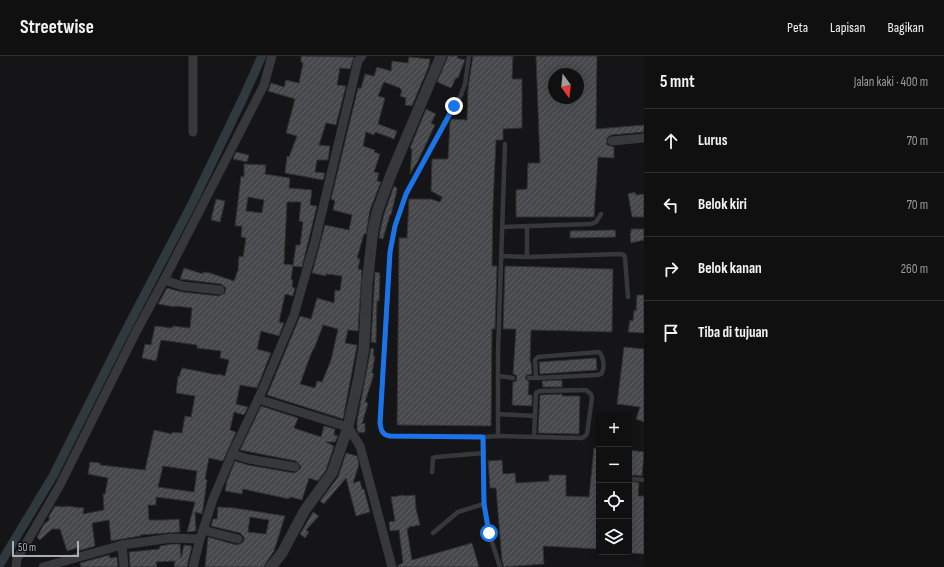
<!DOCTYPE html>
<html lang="id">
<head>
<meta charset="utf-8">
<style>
	body { margin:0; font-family:"Sofia Sans Condensed",sans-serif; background:#19191a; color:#f1f3f6 }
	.controls { position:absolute; right:12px; bottom:12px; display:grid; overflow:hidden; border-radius:4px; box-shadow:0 2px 10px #0003 }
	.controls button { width:36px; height:36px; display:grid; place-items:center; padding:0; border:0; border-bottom:1px solid #303031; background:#101011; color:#f1f3f6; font:20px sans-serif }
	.compass { position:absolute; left:548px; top:12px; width:36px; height:36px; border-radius:50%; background:#101011; box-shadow:0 2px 10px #0003; rotate:165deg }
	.scale { position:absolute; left:12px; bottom:10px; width:67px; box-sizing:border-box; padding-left:4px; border:2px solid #a8aeb5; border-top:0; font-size:11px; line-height:14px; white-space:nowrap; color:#a8aeb5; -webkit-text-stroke:3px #101012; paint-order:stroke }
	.stop { position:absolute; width:12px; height:12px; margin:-9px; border:3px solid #1a73e8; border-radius:50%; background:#fff }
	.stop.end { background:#1a73e8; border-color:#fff; box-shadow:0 1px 4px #0008 }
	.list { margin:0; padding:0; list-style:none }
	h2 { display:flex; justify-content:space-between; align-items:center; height:52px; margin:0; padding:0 16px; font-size:17px }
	h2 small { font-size:13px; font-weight:400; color:#9c9d9f }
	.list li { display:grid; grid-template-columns:26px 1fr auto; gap:12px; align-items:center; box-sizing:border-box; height:64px; padding:0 16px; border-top:1px solid #303031 }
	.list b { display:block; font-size:15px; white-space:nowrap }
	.list em { font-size:13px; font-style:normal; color:#9c9d9f }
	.icon { flex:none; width:22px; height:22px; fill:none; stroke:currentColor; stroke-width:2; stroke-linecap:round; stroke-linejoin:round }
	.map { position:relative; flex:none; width:644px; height:511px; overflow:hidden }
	header { display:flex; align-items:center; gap:24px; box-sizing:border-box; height:56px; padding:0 20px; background:#101011; border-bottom:1px solid #303031 }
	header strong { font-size:19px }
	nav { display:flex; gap:22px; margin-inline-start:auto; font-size:14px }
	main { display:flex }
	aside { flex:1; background:#101011 }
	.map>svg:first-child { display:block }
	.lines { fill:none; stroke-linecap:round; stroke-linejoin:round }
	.canal { stroke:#30393e; stroke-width:9 }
	.building { fill:url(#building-hatch); stroke:#2f3032; fill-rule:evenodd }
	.service { stroke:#36383b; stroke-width:4.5 }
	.minor { stroke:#36383b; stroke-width:9 }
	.tertiary { stroke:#36383b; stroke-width:11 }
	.route { stroke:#1a73e8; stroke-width:5 }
</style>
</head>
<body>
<header>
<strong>Streetwise</strong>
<nav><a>Peta</a><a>Lapisan</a><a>Bagikan</a></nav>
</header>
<main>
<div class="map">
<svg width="644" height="511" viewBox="0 0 644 511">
	<defs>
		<pattern id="building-hatch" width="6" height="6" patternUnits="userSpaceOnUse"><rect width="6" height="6" fill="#47484b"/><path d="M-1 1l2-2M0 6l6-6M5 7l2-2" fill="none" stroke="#5f6063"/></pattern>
	</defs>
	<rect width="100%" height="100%" fill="#151517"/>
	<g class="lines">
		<!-- canal -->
		<polyline class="canal" points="0,508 53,420 123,280 193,146 244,40 262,0"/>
	</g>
	<!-- building -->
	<g class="building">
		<polygon points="301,0 354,1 350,13 340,12 337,29 346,30 336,69 326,67 319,89 330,90 328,104 317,104 315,116 325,117 323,124 285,117 287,100 289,101 297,80 286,77 295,43 268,35 271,27 284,31 286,24 299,27 303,7 301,6"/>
		<polygon points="448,0 458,0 457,2 465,4 458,22 456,22 451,32 437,26"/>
		<polygon points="473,0 513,0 512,23 522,23 522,72 503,73 503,84 496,84 493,149 492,210 497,210 495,273 492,273 491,370 397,369 399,182 407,182 409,143 431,143 440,146 442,141 431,135 432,103 448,103 450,66 452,63 467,64 468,32"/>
		<path d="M536 0H597L596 73 644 69V76L611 79 607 82V89L614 91V102L598 101 594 161H516V134L527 133 528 107H540ZM554 18H578V42H554Z"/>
		<path d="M409 1 430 3 429 10 412 50 405 49 406 42 400 40 402 34 400 33V32L384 26 378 40 385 42 378 68 397 75 394 83 375 76 374 79 366 76 363 90 375 94 374 96 380 98 374 116 379 117 377 125 381 126 370 154 366 178H364L357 202 360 203 358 213 362 214 358 275 348 274 345 287 357 289V290L343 363 267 339 300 260 311 263 317 242 334 247 335 234 340 235 342 220 326 218V220L312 217 325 169 349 174 352 159 333 154 335 145 331 143 358 32H361L365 18 374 20 377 11 391 15 392 5 408 7ZM323 269 338 273 331 304 322 326 317 325 315 332 300 328 308 306 313 293H314Z"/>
		<polygon points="426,53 436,58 431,67 435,69 418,105 410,118 412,93 410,92"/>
		<polygon points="236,96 249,99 247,106 233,103"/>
		<path d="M244 108 266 109 265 118 290 122 289 132 312 134 310 149 317 150 302 211 293 210 291 224H293L292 231 295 232 293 240 285 238 279 266 284 267 279 280 261 275 257 293 271 297 257 332 240 329 236 348 248 351 244 359 234 356 230 374 236 376 223 405 209 402 205 423 207 424 203 453 202 458 195 456 196 475 187 476 195 446 156 441V449H148L149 464H165L179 463 180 476 140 479V480L111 485 109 464 92 467 95 490 78 495 77 492 67 495 60 473H52L40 484 37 481 44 468 49 464V460L55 450 65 451V450L84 452 83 458 104 454 103 438H105L108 422 88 418 90 406 100 407V409L145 414 154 374 172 378V376L182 377 185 360 191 361 195 340 176 337 178 320 179 321 182 312 218 319V318L225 320 229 304 220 302 221 295 197 292V289L161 284 156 305 142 302 145 288 151 289 155 270 172 272 173 270 190 272 192 252 176 250 175 251 158 248 167 232 182 236 219 240 225 237 226 232 221 228 180 223 184 212 203 218V216L210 217 234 225 238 214 239 200 243 201 246 182 241 181 242 170H235L241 120 244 121ZM248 141 264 144 262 157 246 155ZM287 146H301L299 165 303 166 300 189H296L293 209 284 208ZM163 410 197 415 194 436 158 431Z"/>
		<polygon points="394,130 397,132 397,134 391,159 390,159 383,183 379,182 380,175 384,158"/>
		<polygon points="635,136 636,139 644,138 644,161 632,161 628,138"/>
		<polygon points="216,143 225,145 220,166 211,164"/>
		<polygon points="631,173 644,173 644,184 631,187 630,177 631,177"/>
		<polygon points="615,174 616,181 570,182 570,175"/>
		<polygon points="505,210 613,213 612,276 531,274 530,306 531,306 532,318 527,319 525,322 529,326 528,339 532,339 532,350 512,349 513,326 516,325 517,322 516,319 513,318 516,273 503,273"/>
		<polygon points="375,216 380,217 379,245 377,245 376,287 371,286"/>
		<polygon points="637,239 644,239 644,277 628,276 630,264 633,265 634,254 636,255"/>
		<polygon points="624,291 644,293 644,366 636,363 640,351 617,348"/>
		<polygon points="371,292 374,293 373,300 375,300 372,317 374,318 365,346 368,347 362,368 365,367 365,376 359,377 357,374 357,365"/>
		<polygon points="596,302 597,314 540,318 539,306"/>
		<polygon points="562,324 562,331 543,331 542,325"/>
		<polygon points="562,338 562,340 580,340 579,378 538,377 540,339"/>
		<polygon points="261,350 298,362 294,372 321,381 324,370 335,373 334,379 338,380 335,386 326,386 334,390 326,414 318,425 309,422 302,444 290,441 289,443 243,433 242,438 225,435 227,425 235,405 248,409 294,417 297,416 301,412 300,409 296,405 240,394"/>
		<polygon points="594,392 599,392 599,493 543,490 544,508 504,511 502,505 496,432 490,432 488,405 502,404 503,418 515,417 516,427 549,425 549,419 566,419 566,440 589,441"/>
		<polygon points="629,394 644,396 642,420 634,419 631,421 631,420 629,420"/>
		<polygon points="346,397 357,400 359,408 353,427 360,425 362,433 364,433 370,456 356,460 346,422 324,448 320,445 338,421"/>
		<polygon points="631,425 639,427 638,440 644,440 644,498 629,497 629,441"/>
		<polygon points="404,439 404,440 415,439 416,453 420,469 409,471 409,472 407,473 412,504 472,487 479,511 398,511 398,509 403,507 399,474 390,475 389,466 395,465 391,441"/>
		<path d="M218 451 235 452 285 460 274 495 266 507 264 511H205L208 481 237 489 242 487 244 484V481L240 477 211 470 213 463H217ZM250 461 269 464 266 478 248 476Z"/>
		<polygon points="313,456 319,460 306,474 309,476 305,482 300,478"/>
		<polygon points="172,488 180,488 181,502 184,489 192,490 187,511 174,511 175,505 156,506 157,511 130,511 129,496 159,493 160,490"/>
		<polygon points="109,499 110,502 117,501 118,511 81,511 80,507"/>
	</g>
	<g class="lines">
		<!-- service -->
		<g class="service">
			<path d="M469 0 465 28 461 39 406 138 395 170 390 196 380 367C381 374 382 379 389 380L483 381"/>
			<polyline points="503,171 591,168 596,166 601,158"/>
			<polyline points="501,200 527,201 620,198 624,199 625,202 628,241"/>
			<polyline points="527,201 527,170"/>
			<polyline points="498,320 513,322"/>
			<path d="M529 322H536L597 319 601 318C605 313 604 301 599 296L538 301 535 304 536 322"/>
			<polyline points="498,358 535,360"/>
			<polyline points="498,380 581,382 584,381 587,378 592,342 591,338 586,334 540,335 536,337 534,381"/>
			<polyline points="432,416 433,402 436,401 484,397"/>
			<polyline points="634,423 644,424"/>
			<polyline points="433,477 458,456 484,448"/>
			<polyline points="500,511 489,477 484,448 483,381 498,380 498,296 505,88"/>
		</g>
		<!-- minor -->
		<g class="minor">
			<polyline points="193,0 193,76"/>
			<polyline points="612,85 644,82"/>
			<polyline points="164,224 183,230 220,234"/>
			<polyline points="258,343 348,371 360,390 392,511"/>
			<polyline points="232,398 249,403 295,411"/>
			<polyline points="203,474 238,483"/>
			<polyline points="122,489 124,511"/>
			<polyline points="16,511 17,503 60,429 136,276 164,224 264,29 272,0"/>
			<polyline points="43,511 122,489 172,482 200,483"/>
			<polyline points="193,511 200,483 213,443 232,398 262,335 294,259 315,185 358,5 362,0"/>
		</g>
		<!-- tertiary -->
		<polyline class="tertiary" points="271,511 282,497 305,454 332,417 348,371 359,321 364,291 367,229 373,174 377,156 392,116 441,0"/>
	</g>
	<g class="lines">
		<!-- route -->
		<path class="route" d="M454 50 406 138 395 170 390 196 380 367C381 374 382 379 390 380L483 381 484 448 489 477"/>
	</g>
</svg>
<div class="controls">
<button>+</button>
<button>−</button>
<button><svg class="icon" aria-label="locate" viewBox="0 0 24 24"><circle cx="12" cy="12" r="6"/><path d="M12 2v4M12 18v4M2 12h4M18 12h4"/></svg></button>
<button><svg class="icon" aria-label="layers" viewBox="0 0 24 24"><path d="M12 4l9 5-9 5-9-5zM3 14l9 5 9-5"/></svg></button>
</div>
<svg class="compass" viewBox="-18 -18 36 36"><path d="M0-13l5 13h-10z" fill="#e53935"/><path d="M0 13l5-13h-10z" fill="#9c9d9f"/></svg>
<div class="scale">50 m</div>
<div class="stop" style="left:489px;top:477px"></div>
<div class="stop end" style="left:454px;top:50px"></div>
</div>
<aside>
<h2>5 mnt<small>Jalan kaki · 400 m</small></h2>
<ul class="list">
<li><svg class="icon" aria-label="ahead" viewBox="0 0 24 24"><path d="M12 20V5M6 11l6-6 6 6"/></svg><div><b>Lurus</b></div><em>70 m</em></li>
<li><svg class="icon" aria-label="left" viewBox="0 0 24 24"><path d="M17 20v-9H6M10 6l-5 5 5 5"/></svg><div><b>Belok kiri</b></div><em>70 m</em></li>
<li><svg class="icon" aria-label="right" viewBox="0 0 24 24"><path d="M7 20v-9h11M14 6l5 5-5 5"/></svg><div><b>Belok kanan</b></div><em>260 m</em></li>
<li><svg class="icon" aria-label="arrive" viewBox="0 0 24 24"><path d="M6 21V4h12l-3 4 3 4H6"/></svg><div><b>Tiba di tujuan</b></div></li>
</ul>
</aside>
</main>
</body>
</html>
